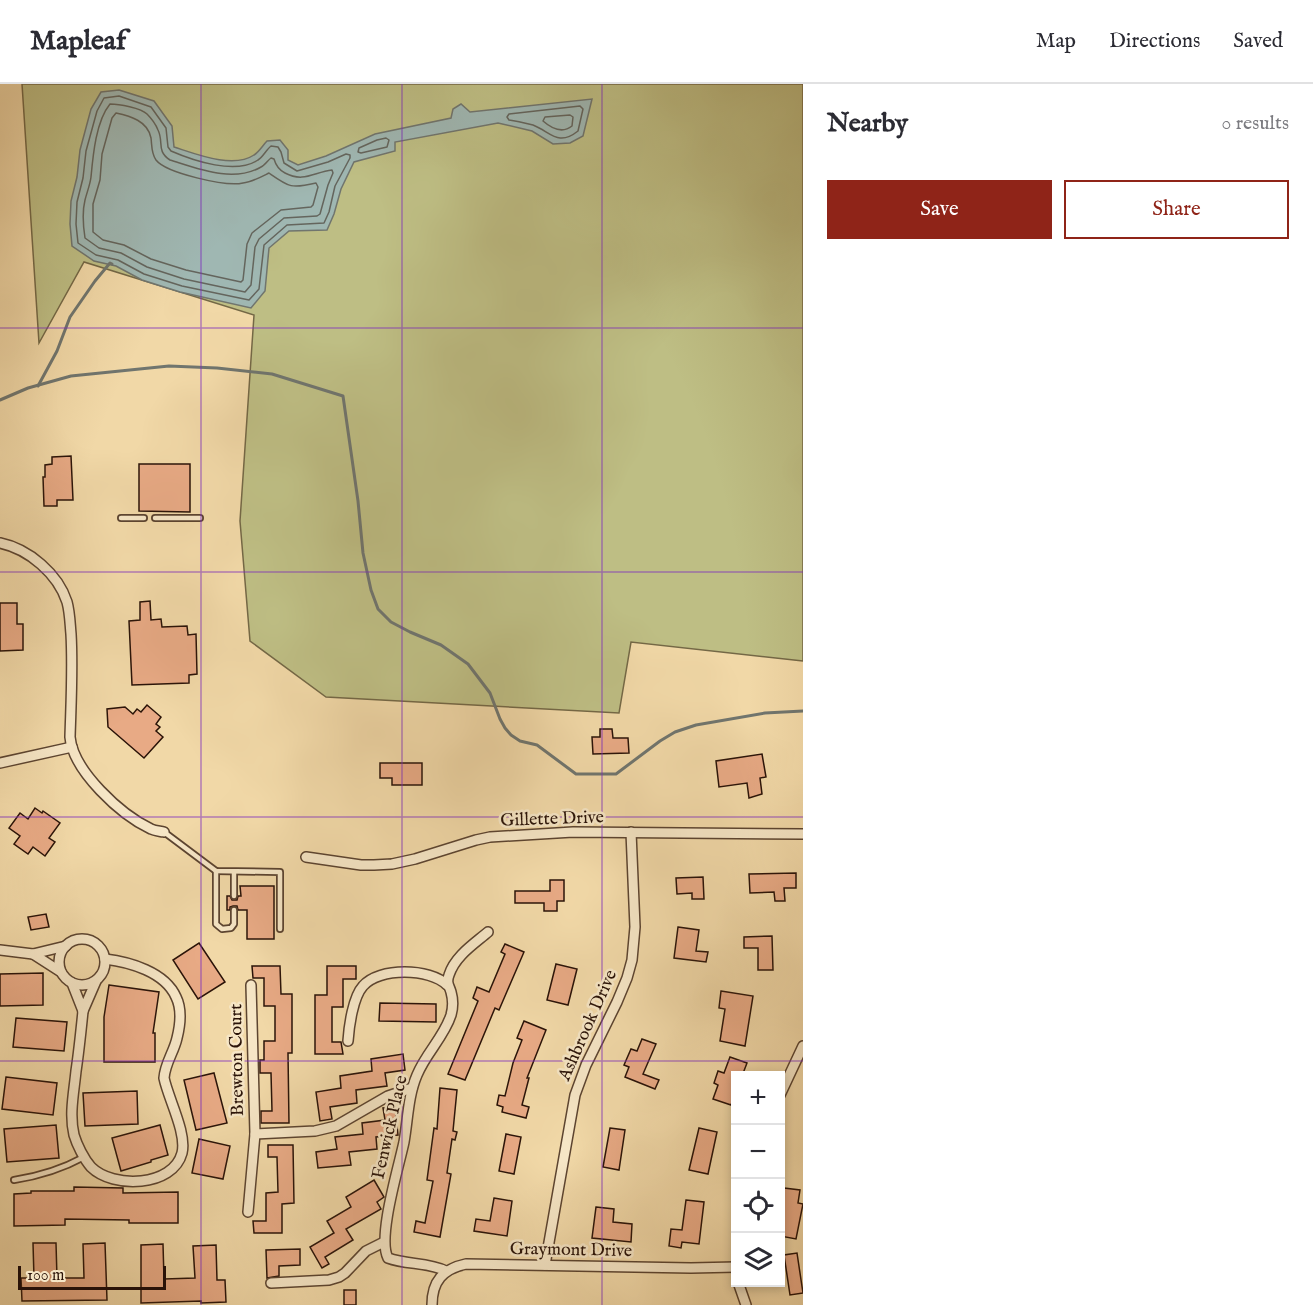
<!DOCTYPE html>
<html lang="en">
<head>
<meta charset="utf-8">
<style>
	body { margin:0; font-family:"IM FELL English",serif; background:#f2f2f3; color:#2b2b33 }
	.controls { position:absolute; right:18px; bottom:18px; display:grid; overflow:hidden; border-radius:0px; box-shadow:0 3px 9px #0003 }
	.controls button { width:54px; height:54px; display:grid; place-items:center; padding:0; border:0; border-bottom:2px solid #e1e1e2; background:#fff; color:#2b2b33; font:30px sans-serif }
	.scale { position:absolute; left:18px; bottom:15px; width:148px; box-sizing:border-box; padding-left:6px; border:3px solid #2a1308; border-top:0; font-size:16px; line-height:21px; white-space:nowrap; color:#2a1308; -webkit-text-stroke:4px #f6e6c6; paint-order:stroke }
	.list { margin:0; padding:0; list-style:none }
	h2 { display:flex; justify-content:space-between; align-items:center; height:78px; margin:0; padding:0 24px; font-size:26px }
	h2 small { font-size:20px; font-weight:400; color:#7c7c81 }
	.actions { display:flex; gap:12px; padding:18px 24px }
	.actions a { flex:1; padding:14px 0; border:2px solid #8f2418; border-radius:0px; text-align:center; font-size:21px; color:#8f2418 }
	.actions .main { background:#8f2418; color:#fff }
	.icon { flex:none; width:33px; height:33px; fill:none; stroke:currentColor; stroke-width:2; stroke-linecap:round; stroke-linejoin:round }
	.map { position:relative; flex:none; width:803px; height:1221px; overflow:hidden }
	header { display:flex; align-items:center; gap:36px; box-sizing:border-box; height:84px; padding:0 30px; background:#fff; border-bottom:2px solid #e1e1e2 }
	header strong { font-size:28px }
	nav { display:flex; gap:33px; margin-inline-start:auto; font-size:21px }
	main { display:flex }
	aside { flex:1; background:#fff }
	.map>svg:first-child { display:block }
	.green { fill:#bebe84; stroke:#746846; stroke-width:1.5 }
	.water { fill:#9fb7b2; stroke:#70756e; stroke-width:1.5 }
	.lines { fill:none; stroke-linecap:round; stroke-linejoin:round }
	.shore { stroke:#64655d; stroke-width:1.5 }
	.stream { stroke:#70756e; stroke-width:3 }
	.building { fill:#e8aa85; stroke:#2a1308; stroke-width:1.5 }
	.service-casing { stroke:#5c4430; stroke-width:8 }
	.minor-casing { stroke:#5c4430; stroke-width:12 }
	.service { stroke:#f6e6c6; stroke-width:4.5 }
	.minor { stroke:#f6e6c6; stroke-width:9 }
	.grid { fill:none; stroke:#7b2cbf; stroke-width:1.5; stroke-opacity:0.55 }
	.labels { text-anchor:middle; stroke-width:5; stroke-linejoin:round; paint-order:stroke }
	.street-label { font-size:18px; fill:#2a1308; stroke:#f6e6c6 }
</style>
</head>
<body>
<header>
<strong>Mapleaf</strong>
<nav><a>Map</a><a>Directions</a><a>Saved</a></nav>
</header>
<main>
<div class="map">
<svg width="803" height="1221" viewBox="0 0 803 1221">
	<rect width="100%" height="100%" fill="#f1d8a7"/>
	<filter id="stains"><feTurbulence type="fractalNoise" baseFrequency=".00333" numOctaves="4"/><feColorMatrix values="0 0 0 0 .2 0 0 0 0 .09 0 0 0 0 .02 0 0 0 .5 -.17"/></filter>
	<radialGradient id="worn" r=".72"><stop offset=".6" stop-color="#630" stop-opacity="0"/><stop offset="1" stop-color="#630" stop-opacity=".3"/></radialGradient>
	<!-- green -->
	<polygon class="green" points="22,0 803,0 803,577 631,558 619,629 326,613 250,557 240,437 254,231 84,178 39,259"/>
	<!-- water -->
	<path class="water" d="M119 6 154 17 172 42 174 63C196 70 233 85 254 71 259 68 263 61 267 57L280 56 288 66V76L298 81 326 72 375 50 451 34 453 25 461 20 470 28 592 15 583 52 570 59 553 60 532 47 498 39 395 58V67L354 78 341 105 334 130 327 146 289 147 269 164 265 207 251 224 180 208 142 196 116 182 94 177 72 162 70 140 71 117 77 93 80 66 91 25 101 8Z"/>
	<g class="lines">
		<!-- shore -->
		<g class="shore">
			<path d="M119 12 151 23 166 44 168 63 171 67C194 77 236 91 258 76 263 73 266 66 271 62L278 63 281 68 284 79 297 87 328 78 346 70 350 71V74L335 102 329 128 324 139 287 141 264 161 259 205 249 216 182 202 144 190 118 176 96 171 78 159 76 140 77 118 83 94 86 67 97 27 104 14Z"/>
			<path d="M110 20C119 20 141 24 147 30 151 34 156 41 158 46 164 58 156 67 170 76 199 85 233 99 261 83 265 81 268 76 271 74L274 75C276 82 279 86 285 89 304 99 314 88 332 86L333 89 328 101 320 130 317 132 284 134 259 155 255 163 251 201 245 208 184 195 147 183 121 169 99 164 85 154C83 141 82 128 85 116 87 108 90 101 91 93 93 71 96 37 110 20Z"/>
			<path d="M580 22 583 25 578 47C558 63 551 48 533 41 525 39 517 37 509 36L507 33 509 30Z"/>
			<path d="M116 29C130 32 148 37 151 54 152 61 151 69 156 76 166 89 226 103 243 99 252 98 261 93 269 89 289 103 291 105 316 99L318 103 313 121 311 123 281 126 252 149 247 160 243 196 241 198 186 186 151 175 124 161 103 156 93 148V120L100 96 102 70 112 34Z"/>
			<path d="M570 31 573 33 572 42C562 50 551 44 543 37L545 33Z"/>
			<polygon points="386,54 389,56 387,63 361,69 358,68 359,64 377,56"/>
		</g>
		<!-- stream -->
		<g class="stream">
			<polyline points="38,302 57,267 70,233 95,197 110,179 112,180"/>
			<polyline points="0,316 28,304 71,292 169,282 217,284 272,290 343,312 358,417 363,469 371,506 378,525 391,538 410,548 441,561 468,580 490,609 500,635 505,644 511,651 520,657 537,661 576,690 616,690 660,657 675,648 696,641 765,629 803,627"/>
		</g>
	</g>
	<!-- building -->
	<g class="building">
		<polygon points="71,372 73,416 57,416 57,422 44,422 43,393 45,393 45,381 52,380 52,373"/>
		<polygon points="139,380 190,380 190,428 139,427"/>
		<polygon points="150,517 151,536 161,535 162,543 187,542 188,551 196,550 197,590 189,591 189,599 132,601 129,537 140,536 140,518"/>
		<polygon points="0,519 17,519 17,540 23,540 23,566 0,567"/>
		<polygon points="147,621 161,633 156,640 160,643 156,647 163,653 144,674 108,643 107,625 125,623 133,630 137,625 141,628"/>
		<polygon points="600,645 612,645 613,654 628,654 629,669 593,670 592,653 600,653"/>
		<polygon points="762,670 766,693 760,694 762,710 749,714 747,699 719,703 716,677"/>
		<polygon points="380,679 422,679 422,701 392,701 392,694 380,694"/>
		<polygon points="35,724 42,729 43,727 60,739 49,754 55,758 45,772 33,763 28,770 14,760 20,752 9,744 20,729 28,735"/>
		<polygon points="796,789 796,804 784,804 785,817 775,817 774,808 750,809 749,790"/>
		<polygon points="703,793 704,815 692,815 692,809 677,810 676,794"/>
		<polygon points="550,796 564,796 564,817 557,817 557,827 544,827 544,819 515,819 515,807 550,807"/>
		<polygon points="240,802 274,802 274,855 247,855 247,826 238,826 237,822 233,822 230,823 230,826 227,826 227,812 230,812 232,816 237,816 238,812 241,812"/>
		<polygon points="46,830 49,843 31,846 28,833"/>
		<polygon points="678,843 699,846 696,867 708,868 706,878 674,874"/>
		<polygon points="772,852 773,886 758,886 758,864 744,864 744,853"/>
		<polygon points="199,859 225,898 198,915 173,876"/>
		<polygon points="505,860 524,868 499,926 495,924 465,996 448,990 478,917 473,914 477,903 489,908 505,870 501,868"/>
		<polygon points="556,880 577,885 568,921 547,916"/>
		<polygon points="252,882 280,882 281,910 292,910 292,969 288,969 289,1039 261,1039 261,1027 272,1027 271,989 260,989 260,976 264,976 264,957 275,957 275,922 264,922 264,894 253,894"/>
		<polygon points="327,882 356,882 356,895 343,895 343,923 332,923 332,958 341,958 343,970 315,970 315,911 327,911"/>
		<polygon points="43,889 43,921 0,922 0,890"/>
		<polygon points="109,901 159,908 153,949 155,949 155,978 104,978 104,933"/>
		<polygon points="721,907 753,912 745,962 720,957 725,925 719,924"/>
		<polygon points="380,919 436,920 436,938 379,937"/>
		<polygon points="16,934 67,938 64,967 13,963"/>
		<polygon points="524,937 546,946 527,994 529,994 522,1021 529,1023 526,1034 502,1028 503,1023 497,1021 499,1011 505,1012 513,979 522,956 517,954"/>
		<polygon points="642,955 656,960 643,990 659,996 655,1005 625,993 629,983 624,981 631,965 637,967"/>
		<polygon points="403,970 405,986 385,989 387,1002 356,1006 357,1019 330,1023 332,1035 320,1037 316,1008 341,1004 340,992 372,987 371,975"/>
		<polygon points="730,973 747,979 742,992 735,992 735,1010 731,1021 713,1015 718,1001 714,999 718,987 724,989"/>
		<polygon points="214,989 227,1039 196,1046 184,996"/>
		<polygon points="6,993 57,999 53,1031 2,1025"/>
		<polygon points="440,1004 457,1006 453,1047 457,1048 455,1056 452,1055 447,1089 451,1090 440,1153 414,1148 416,1137 425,1139 433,1097 427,1096 434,1044 437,1045"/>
		<polygon points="137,1007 138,1040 85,1042 83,1009"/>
		<polygon points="395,1023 398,1051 376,1053 377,1065 349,1068 351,1081 318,1084 316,1068 337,1065 335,1053 363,1050 362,1039 385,1036 383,1024"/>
		<polygon points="56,1041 59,1074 7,1078 4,1045"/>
		<polygon points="160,1041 168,1071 151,1076 151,1078 121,1087 112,1054"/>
		<polygon points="610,1044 625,1046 619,1086 603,1083"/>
		<polygon points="699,1044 717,1048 708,1090 689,1086"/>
		<polygon points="506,1050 521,1053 514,1090 499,1087"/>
		<polygon points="199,1055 230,1062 223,1095 192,1089"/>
		<polygon points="268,1061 293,1061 294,1119 282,1120 282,1149 254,1149 253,1137 266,1137 266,1109 278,1108 277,1073 268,1073"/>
		<polygon points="374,1096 384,1113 377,1118 381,1125 346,1145 353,1156 325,1173 329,1180 322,1184 310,1163 334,1149 327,1137 351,1123 346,1113"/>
		<polygon points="74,1103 123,1104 123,1109 178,1108 178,1139 129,1139 129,1136 65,1135 65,1141 14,1142 14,1110 31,1109 31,1107 74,1107"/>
		<polygon points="784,1104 800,1106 798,1119 803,1120 796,1155 780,1152 780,1126"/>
		<polygon points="494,1114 512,1117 507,1152 474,1147 476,1135 490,1137"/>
		<polygon points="686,1116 704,1118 699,1160 682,1158 681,1164 669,1162 671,1145 682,1146"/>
		<polygon points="596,1123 614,1125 613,1138 632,1140 631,1158 592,1154"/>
		<polygon points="33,1159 56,1159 57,1194 84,1194 83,1160 105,1159 107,1216 22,1217 21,1194 34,1194"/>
		<polygon points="163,1160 164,1195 195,1194 193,1162 216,1161 217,1196 225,1196 226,1218 201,1219 201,1217 141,1219 141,1161"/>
		<polygon points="300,1165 300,1181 279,1182 279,1192 267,1194 266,1166"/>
		<polygon points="797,1169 803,1209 790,1211 784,1171"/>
		<rect x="344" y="1206" width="12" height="15"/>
	</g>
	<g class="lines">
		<defs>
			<g id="service">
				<polyline points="121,434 144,434"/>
				<polyline points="155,434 200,434"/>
				<polyline points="164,748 216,787 280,788 280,845"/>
				<polyline points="216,787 216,840 222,845 231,844 234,840 234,826"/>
				<polyline points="234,788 234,812"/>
				<path d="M14 1096C40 1092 62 1085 84 1073"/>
			</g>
			<g id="minor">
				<path d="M0 459C29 465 58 490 67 518 70 529 70 540 71 550 73 584 71 619 70 653 73 687 121 731 151 745 155 747 160 747 164 748"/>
				<polyline points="0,679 72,663"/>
				<polyline points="306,773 361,781 374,781 392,780 415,775 476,756 490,753 573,748 803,750"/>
				<circle cx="82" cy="878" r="23"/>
				<polyline points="0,866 33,870"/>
				<polyline points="61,888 33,870 66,862"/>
				<polyline points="72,899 83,927 96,897"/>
				<path d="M83 927C81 947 79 967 76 987 74 1008 69 1030 74 1051 77 1061 84 1075 91 1083 113 1105 173 1103 182 1069 187 1049 168 1014 164 994 165 979 174 968 177 954 180 942 182 925 176 913 165 888 130 878 105 875"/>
				<path d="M348 957C349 942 353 913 363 902 379 883 430 884 447 901"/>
				<polyline points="780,1011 803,962"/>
				<polyline points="255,1050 315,1047 336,1042 388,1012 412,1004"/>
				<polyline points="248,1128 255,1050 251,901"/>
				<polyline points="545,1181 575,1011 586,981 617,918 627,894 632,876 635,843 631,748"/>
				<path d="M446 1187C428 1178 407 1181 388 1174 377 1154 399 1082 404 1058 408 1035 408 1012 417 991 426 969 444 953 451 931 453 924 453 915 451 908 449 901 446 899 449 891 455 872 474 860 488 848"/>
				<polyline points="738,1198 746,1221"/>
				<polyline points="271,1199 329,1196 339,1193 345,1189 366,1167 384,1158"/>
				<path d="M432 1221C432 1197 443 1185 466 1180L691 1184 736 1183"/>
			</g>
		</defs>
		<!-- service casing -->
		<use href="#service" class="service-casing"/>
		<!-- minor casing -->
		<use href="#minor" class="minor-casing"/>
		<!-- service -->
		<use href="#service" class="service"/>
		<!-- minor -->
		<use href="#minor" class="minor"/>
	</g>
	<!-- grid -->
	<path class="grid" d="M201 0V1221M402 0V1221M602 0V1221M0 244H803M0 488H803M0 733H803M0 977H803"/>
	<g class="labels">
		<!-- street labels -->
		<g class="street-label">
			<text transform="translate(552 734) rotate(-2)" y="6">Gillette Drive</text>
			<text transform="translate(587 941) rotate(-66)" y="6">Ashbrook Drive</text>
			<text transform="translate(236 976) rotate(-91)" y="6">Brewton Court</text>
			<text transform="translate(389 1043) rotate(-77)" y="6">Fenwick Place</text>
			<text transform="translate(571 1165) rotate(1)" y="6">Graymont Drive</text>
		</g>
	</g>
	<rect width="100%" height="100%" filter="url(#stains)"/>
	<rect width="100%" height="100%" fill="url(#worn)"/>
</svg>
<div class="controls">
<button>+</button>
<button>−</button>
<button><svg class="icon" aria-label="locate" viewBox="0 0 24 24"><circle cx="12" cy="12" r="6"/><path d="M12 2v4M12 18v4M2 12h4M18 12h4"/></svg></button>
<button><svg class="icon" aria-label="layers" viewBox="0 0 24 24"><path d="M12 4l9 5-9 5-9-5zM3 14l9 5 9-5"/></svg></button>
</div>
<div class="scale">100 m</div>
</div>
<aside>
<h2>Nearby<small>0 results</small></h2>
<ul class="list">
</ul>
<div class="actions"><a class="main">Save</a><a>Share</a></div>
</aside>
</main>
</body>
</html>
